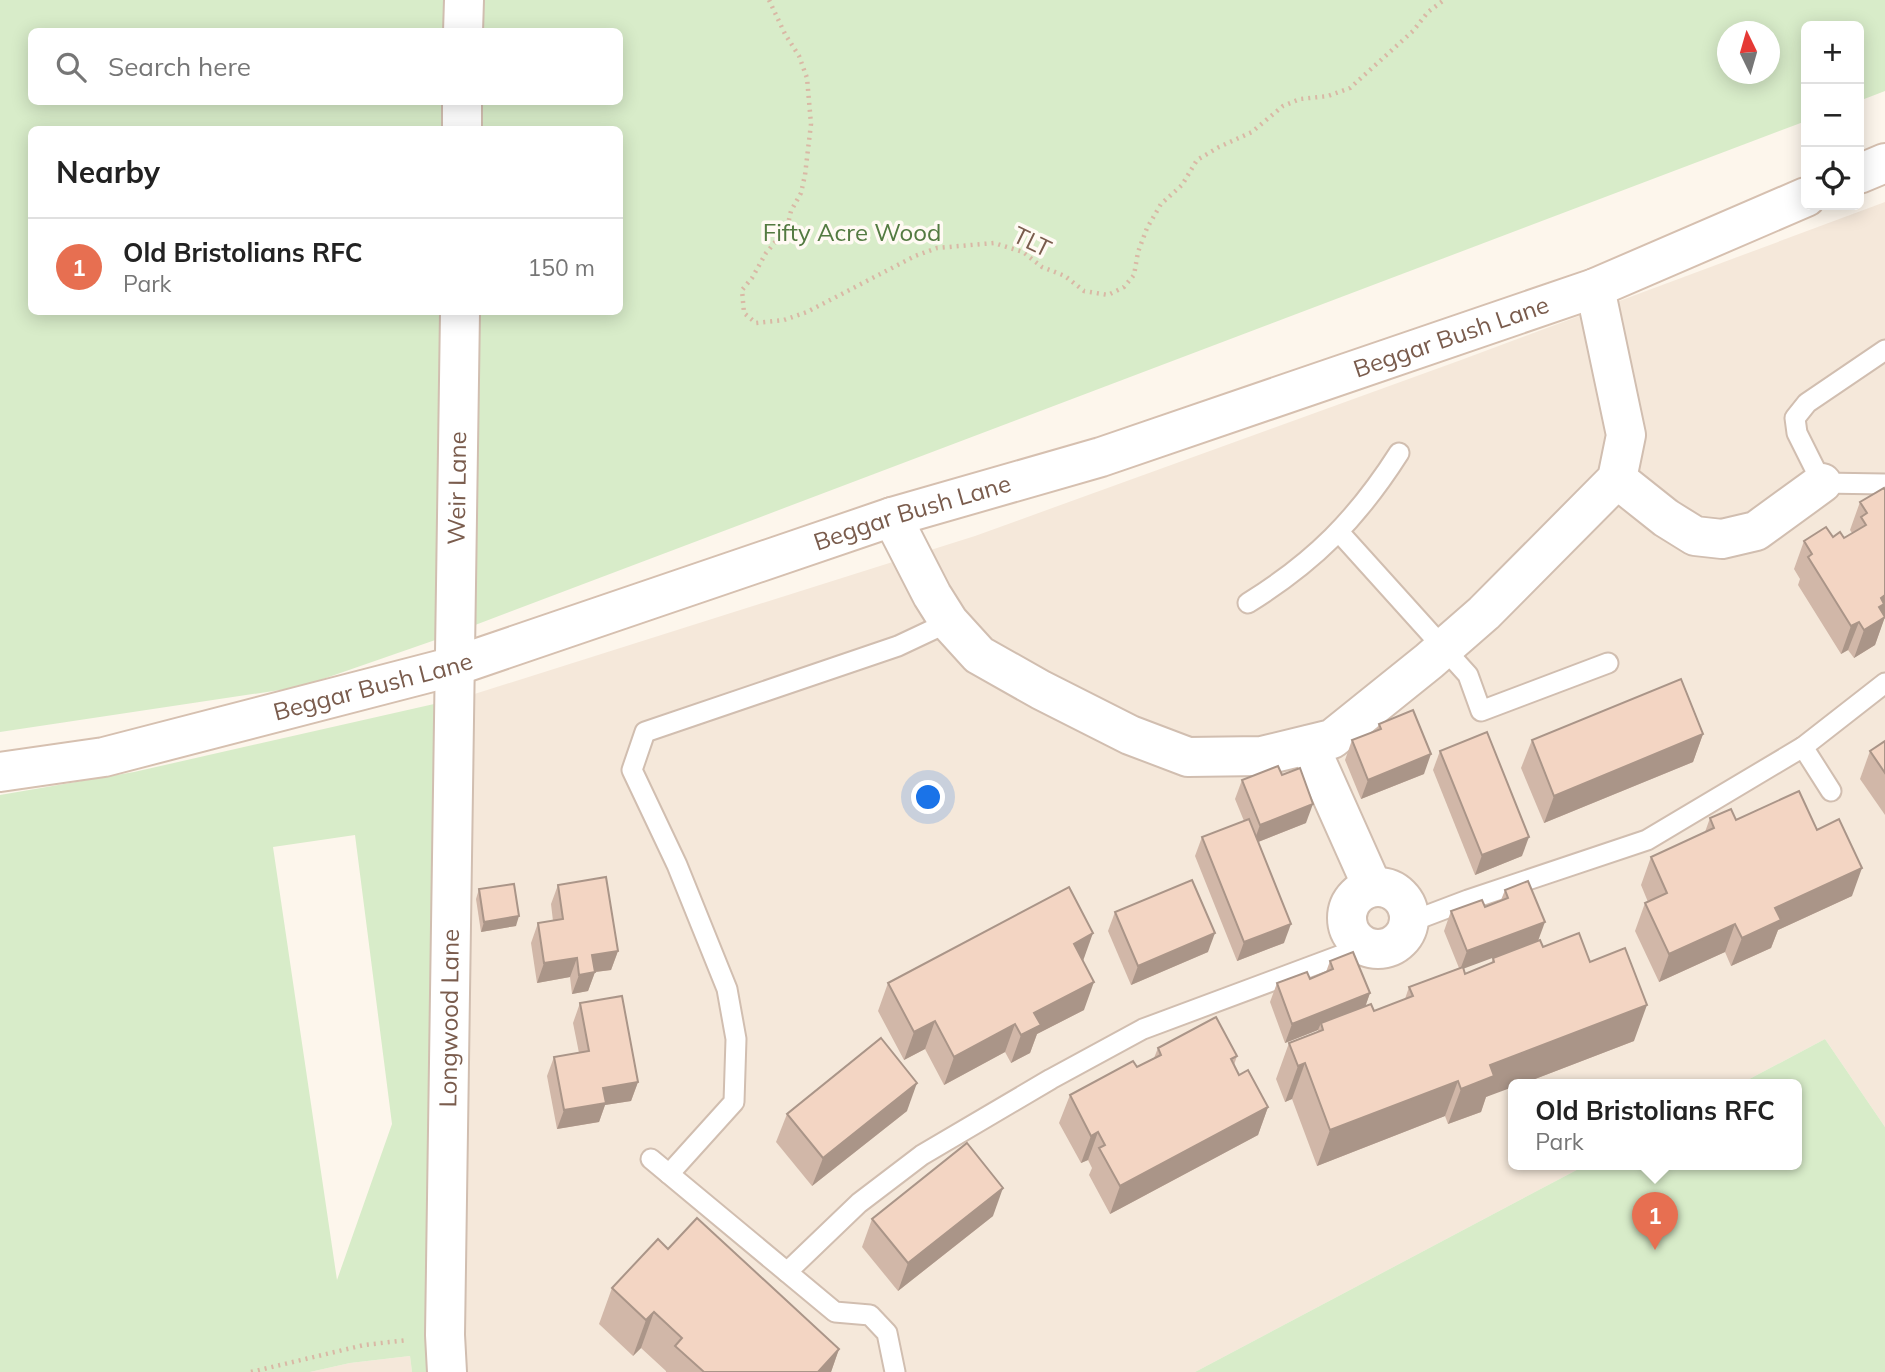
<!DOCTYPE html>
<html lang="en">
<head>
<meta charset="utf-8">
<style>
	body { margin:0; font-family:Mulish,sans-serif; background:#f6f6f6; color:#222 }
	.controls { position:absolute; right:21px; top:21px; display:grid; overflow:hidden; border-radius:10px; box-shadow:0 4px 18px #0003 }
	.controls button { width:63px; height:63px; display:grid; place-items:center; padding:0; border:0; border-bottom:2px solid #e0e0e0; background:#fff; color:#222; font:35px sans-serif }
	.compass { position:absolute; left:1717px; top:21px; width:63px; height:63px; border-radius:50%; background:#fff; box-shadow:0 4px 18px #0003; rotate:355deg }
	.you { position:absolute; left:929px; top:798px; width:24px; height:24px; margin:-18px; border:5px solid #fff; border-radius:50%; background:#1a73e8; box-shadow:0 0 0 10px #1a73e833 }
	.badge { display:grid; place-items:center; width:46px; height:46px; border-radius:50%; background:#e76f51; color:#fff; font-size:23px; font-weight:700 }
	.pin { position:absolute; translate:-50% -58px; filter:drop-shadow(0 2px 4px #0008) }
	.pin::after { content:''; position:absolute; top:37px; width:24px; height:21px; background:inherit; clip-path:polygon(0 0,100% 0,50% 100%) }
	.popup { position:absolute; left:1508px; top:1079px; width:294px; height:91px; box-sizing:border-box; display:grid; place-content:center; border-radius:10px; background:#fff; filter:drop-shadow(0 2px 5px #0005); font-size:23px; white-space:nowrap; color:#767676 }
	.popup b { font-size:26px; color:#222 }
	.popup::after { content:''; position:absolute; left:50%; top:100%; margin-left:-14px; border:14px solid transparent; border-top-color:#fff }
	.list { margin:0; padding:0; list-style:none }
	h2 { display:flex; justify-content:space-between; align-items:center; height:91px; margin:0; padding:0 28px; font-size:30px }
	h2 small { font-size:23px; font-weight:400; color:#767676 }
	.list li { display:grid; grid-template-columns:46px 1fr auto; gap:21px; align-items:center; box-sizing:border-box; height:98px; padding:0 28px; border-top:2px solid #e0e0e0 }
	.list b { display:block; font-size:26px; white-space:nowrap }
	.list p { margin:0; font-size:23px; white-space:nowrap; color:#767676 }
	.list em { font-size:23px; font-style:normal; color:#767676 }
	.icon { flex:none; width:38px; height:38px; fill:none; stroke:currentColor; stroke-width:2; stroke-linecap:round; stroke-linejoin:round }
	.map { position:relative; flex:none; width:1885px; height:1372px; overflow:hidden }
	.search { position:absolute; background:#fff; box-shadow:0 4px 18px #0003; left:28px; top:28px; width:595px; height:77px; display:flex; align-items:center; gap:18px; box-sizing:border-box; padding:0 24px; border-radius:10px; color:#767676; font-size:26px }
	.panel { position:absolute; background:#fff; box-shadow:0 4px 18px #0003; left:28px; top:126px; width:595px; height:189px; border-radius:10px }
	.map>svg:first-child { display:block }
	.residential { fill:#f5e8da }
	.green { fill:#d8ecc9; fill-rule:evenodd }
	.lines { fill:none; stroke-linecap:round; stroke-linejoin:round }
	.lane-casing { stroke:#d1beb0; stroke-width:23 }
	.street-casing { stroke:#d1beb0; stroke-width:42 }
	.secondary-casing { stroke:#d6c0b0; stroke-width:42 }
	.path { stroke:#d9b8a5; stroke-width:4.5; stroke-dasharray:2 5; stroke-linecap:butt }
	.lane { stroke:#fff; stroke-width:19 }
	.street { stroke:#fff; stroke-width:38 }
	.secondary { stroke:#fff; stroke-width:38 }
	.wall { fill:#d1b7a8 }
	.shaded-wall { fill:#aa9588 }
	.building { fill:#f3d5c3; stroke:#aa9588; stroke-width:2 }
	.labels { text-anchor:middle; stroke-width:7; stroke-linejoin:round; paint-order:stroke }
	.park-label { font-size:24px; fill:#537a41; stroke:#fffaf3 }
	.street-label { font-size:24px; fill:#7a5c4d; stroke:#fffaf3 }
</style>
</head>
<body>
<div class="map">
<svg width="1885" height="1372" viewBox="0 0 1885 1372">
	<rect width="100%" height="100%" fill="#fdf6ec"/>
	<!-- residential -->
	<g class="residential">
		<polygon points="1885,202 1885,1127 1825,1039 1740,1084 1513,1084 1513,1164 1588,1164 1195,1372 465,1372 455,1278 465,697 975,536 1461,360"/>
		<polygon points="410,1356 412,1372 310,1372 350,1363"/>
	</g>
	<!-- green -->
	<g class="green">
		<path d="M0 0H1885V91L1859 101V26H1806V121L441 638 300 687 0 732ZM32 32H620V102H32ZM1728 32H1770V74H1728ZM32 130H620V312H32Z"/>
		<path d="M465 697 455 1278 465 1372H412L410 1356 350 1363 310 1372H0V795L134 772ZM355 835 392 1124 337 1280 273 847Z"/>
		<polygon points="1825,1039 1885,1127 1885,1372 1195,1372 1588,1164 1797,1164 1797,1084 1740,1084"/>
	</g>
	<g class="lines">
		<defs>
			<g id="lane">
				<polyline points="1885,350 1807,403 1795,418 1797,433 1822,483 1885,484"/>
				<polyline points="1339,532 1468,675 1481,711 1608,663"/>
				<path d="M1248 603C1314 562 1357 519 1399 453"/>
				<polyline points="1803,747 1831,791"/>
				<polyline points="1410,922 1468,900 1647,840 1803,747 1885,683"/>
				<polyline points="651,1159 835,1312 870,1315 887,1333 895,1372"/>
				<polyline points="669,1174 734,1102 736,1039 727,989 677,865 632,770 645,732 898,646 949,622"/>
				<polyline points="787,1272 859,1203 922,1155 1051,1079 1143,1029 1363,947"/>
			</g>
			<g id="street">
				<polyline points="463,32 464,0"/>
				<polyline points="462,130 462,102"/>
				<polyline points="1617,479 1666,518 1695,536 1722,539 1756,531 1822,483"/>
				<polyline points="892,517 932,595 949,622 979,655 1041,690 1130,735 1188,757 1262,756 1332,739 1429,661 1484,613 1617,479 1626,435 1595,288"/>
				<polyline points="1309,745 1372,886"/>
				<circle cx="1378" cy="918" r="31"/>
				<path id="s1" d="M447 1372 445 1335 460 312"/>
			</g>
			<g id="secondary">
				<polyline points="1859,174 1885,163"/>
				<path id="s2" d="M0 772 104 757 455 666 892 517 1101 457 1595 288 1806 197"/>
			</g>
		</defs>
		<!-- lane casing -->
		<use href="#lane" class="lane-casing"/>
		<!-- street casing -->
		<use href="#street" class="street-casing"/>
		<!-- secondary casing -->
		<use href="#secondary" class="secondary-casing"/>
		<!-- path -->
		<g class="path">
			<polyline points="769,0 785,34 799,56 807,78 811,124 805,175 801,193 791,211 787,228 766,253 752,278 742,290 744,313 756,323 784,320 807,312 915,256 937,248 994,243 1023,252 1042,267 1065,276 1084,291 1108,295 1124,287 1134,275 1138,252 1147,228 1161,204 1182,185 1197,160 1219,147 1252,132 1283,106 1300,99 1328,96 1350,88 1413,31 1428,12 1444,0"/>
			<polyline points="251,1372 364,1345 408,1340"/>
		</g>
		<!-- lane -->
		<use href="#lane" class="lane"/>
		<!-- street -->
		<use href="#street" class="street"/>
		<!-- secondary -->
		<use href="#secondary" class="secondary"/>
	</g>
	<!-- wall -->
	<g class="wall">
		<polygon points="1884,488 1885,616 1875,645 1854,658 1848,650 1841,654 1798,585 1800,579 1794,569 1804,541 1833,537 1844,538 1852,533 1850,530 1860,502"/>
		<polygon points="1379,724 1424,774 1361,799 1345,760 1352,740 1376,731"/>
		<polygon points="1703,734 1693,762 1544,823 1521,768 1532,740"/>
		<polygon points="1885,741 1885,815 1860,779 1870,751"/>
		<polygon points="1440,751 1522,856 1475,875 1433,770"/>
		<polygon points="1282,775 1306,823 1258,842 1284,943 1237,961 1195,856 1202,837 1244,821 1235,799 1242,780"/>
		<polygon points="1710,818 1736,820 1817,830 1852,896 1778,930 1771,948 1731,966 1725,952 1659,982 1635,931 1645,903 1648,902 1641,885 1651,857 1705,832"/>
		<polygon points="1528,881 1463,969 1465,974 1491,964 1493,958 1543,947 1590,962 1634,1041 1522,1084 1513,1084 1486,1097 1481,1112 1448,1124 1445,1116 1317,1166 1292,1099 1285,1102 1276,1079 1289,1043 1318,1032 1318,1030 1285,1043 1270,1002 1277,983 1310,979 1326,972 1330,961 1370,993 1365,1007 1374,1011 1405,999 1409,987 1459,968 1444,931 1451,911 1485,907 1501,900 1505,890"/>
		<polygon points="558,885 618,951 611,970 595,972 588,991 572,994 570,977 537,983 531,943 538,923 553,921 551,904"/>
		<polygon points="479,889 516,926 481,932 476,899"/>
		<polygon points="1115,912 1208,952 1131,985 1108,931"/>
		<polygon points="1083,961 1084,1010 1037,1034 1030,1053 1011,1063 1005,1052 944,1085 925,1049 904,1060 878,1011 888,983"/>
		<polygon points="580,1003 638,1082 631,1101 605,1105 599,1122 557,1129 547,1076 554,1057 579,1053 573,1023"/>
		<polygon points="1158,1048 1237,1056 1234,1065 1239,1075 1268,1107 1258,1135 1110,1214 1089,1175 1092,1168 1088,1160 1081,1163 1059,1123 1070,1095 1137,1067 1154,1058"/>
		<polygon points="907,1111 812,1186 776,1142 787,1114"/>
		<polygon points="993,1216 898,1291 862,1247 872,1219"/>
		<polygon points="668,1249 839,1349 831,1372 666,1372 666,1371 641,1348 633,1356 599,1324 612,1288"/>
	</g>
	<!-- shaded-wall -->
	<g class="shaded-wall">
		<polygon points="1885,595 1885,616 1878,621 1885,617 1875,645 1854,658 1864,630 1881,598"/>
		<polygon points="1859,622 1848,650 1841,654 1851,626"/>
		<polygon points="1703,734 1693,762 1544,823 1554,796"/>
		<polygon points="1431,754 1424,774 1361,799 1368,780"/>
		<polygon points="1313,804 1306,823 1253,844 1260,825"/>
		<polygon points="1529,837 1522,856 1475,875 1482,855"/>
		<polygon points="1862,868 1852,896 1778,930 1771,948 1731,966 1742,938 1775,908"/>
		<polygon points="519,916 516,926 481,932 484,922"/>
		<polygon points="1545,922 1538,941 1460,970 1467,951"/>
		<polygon points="1291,924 1284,943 1237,961 1244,942"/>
		<polygon points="1735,924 1725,952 1659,982 1669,954"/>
		<polygon points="1093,933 1083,961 1074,944"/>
		<polygon points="1215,933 1208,952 1131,985 1138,966"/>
		<polygon points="618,951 611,970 595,972 588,991 572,994 579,975 592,955"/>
		<polygon points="577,958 570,977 537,983 544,963"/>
		<polygon points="1094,982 1084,1010 1037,1034 1030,1053 1011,1063 1021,1035 1034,1013"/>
		<polygon points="1370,993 1363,1013 1321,1023 1318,1030 1285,1043 1292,1024"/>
		<polygon points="1647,1005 1634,1041 1522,1084 1513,1084 1513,1087 1486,1097 1481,1112 1448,1124 1461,1089 1490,1065"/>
		<polygon points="935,1021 925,1049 904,1060 914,1032"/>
		<polygon points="1015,1024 1005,1052 944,1085 954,1057"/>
		<polygon points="1305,1063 1292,1099 1285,1102 1298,1066"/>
		<polygon points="1458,1081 1445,1116 1317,1166 1330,1130"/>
		<polygon points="638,1082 631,1101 605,1105 599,1122 557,1129 564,1110 603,1088"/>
		<polygon points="917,1083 907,1111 812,1186 823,1158"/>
		<polygon points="1268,1107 1258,1135 1110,1214 1120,1186"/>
		<polygon points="1098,1132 1088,1160 1081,1163 1091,1136"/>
		<polygon points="1003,1188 993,1216 898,1291 908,1263"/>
		<polygon points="654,1312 641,1348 633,1356 646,1320"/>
		<polygon points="839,1349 831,1372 818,1372"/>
	</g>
	<!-- building -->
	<g class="building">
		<polygon points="1884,488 1885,490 1885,595 1881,598 1884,604 1879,607 1885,617 1864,630 1859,622 1851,626 1808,557 1812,554 1804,541 1826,527 1833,537 1840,532 1844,538 1866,525 1861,517 1867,513 1860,502"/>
		<polygon points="1681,679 1703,734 1554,796 1532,740"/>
		<polygon points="1413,710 1431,754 1368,780 1352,740 1381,729 1379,724"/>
		<polygon points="1487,732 1529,837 1482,855 1440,751"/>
		<polygon points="1885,741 1885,773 1870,751"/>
		<polygon points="1278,766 1282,775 1300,768 1313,804 1260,825 1242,780"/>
		<polygon points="1799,791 1817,830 1839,819 1862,868 1775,908 1781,920 1742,938 1735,924 1669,954 1645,903 1667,893 1651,857 1714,828 1710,818 1731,809 1736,820"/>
		<polygon points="1249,819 1291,924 1244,942 1202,837"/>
		<polygon points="606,877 618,951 592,955 595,972 579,975 577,958 544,963 538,923 563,919 558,885"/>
		<polygon points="1192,880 1215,933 1138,966 1115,912"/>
		<polygon points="1528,881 1545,922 1467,951 1451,911 1482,900 1485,907 1508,898 1505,890"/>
		<polygon points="514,884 519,916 484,922 479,889"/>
		<polygon points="1069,887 1093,933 1074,944 1094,982 1034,1013 1041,1025 1021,1035 1015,1024 954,1057 935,1021 914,1032 888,983"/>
		<polygon points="1579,933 1590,962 1625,948 1647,1005 1490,1065 1494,1076 1461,1089 1458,1081 1330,1130 1305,1063 1298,1066 1289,1043 1323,1030 1321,1023 1371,1004 1374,1011 1413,996 1409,987 1463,967 1465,974 1494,962 1493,958 1540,940 1543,947"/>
		<polygon points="1353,952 1370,993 1292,1024 1277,983 1307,972 1310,979 1333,969 1330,961"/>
		<polygon points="622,996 638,1082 603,1088 606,1103 564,1110 554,1057 589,1051 580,1003"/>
		<polygon points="1216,1017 1237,1056 1231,1059 1239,1075 1248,1070 1268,1107 1120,1186 1099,1148 1105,1145 1098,1132 1091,1136 1070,1095 1133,1061 1137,1067 1161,1055 1158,1048"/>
		<polygon points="881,1038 917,1083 823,1158 787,1114"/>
		<polygon points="967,1143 1003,1188 908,1263 872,1219"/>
		<polygon points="697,1218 839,1349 818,1372 704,1372 675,1346 682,1338 654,1312 646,1320 612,1288 658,1239 668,1249"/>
	</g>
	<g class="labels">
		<!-- park labels -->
		<g class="park-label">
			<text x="852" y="241">Fifty Acre Wood</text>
		</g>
		<!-- street labels -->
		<g class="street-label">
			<text transform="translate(1032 242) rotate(26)" y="8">TLT</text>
			<text dy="8" stroke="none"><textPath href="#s2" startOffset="1517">Beggar Bush Lane</textPath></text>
			<text dy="8" stroke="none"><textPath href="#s1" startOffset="884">Weir Lane</textPath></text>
			<text dy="8" stroke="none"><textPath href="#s2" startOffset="950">Beggar Bush Lane</textPath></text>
			<text dy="8" stroke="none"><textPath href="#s2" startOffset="383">Beggar Bush Lane</textPath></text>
			<text dy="8" stroke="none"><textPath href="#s1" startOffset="354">Longwood Lane</textPath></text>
		</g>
	</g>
</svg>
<div class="controls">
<button>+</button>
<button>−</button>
<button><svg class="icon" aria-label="locate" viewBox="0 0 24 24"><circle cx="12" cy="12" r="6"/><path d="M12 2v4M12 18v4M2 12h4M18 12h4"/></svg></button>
</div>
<svg class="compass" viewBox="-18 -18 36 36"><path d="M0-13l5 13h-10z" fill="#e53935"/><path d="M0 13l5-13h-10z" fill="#767676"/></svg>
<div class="you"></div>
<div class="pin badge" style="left:1655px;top:1250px">1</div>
<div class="popup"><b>Old Bristolians RFC</b>Park</div>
<div class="search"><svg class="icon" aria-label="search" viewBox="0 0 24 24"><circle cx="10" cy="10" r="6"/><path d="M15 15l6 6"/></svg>Search here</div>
<section class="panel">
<h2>Nearby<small></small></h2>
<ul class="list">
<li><span class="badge">1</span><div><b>Old Bristolians RFC</b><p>Park</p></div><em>150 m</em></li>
</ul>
</section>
</div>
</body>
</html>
